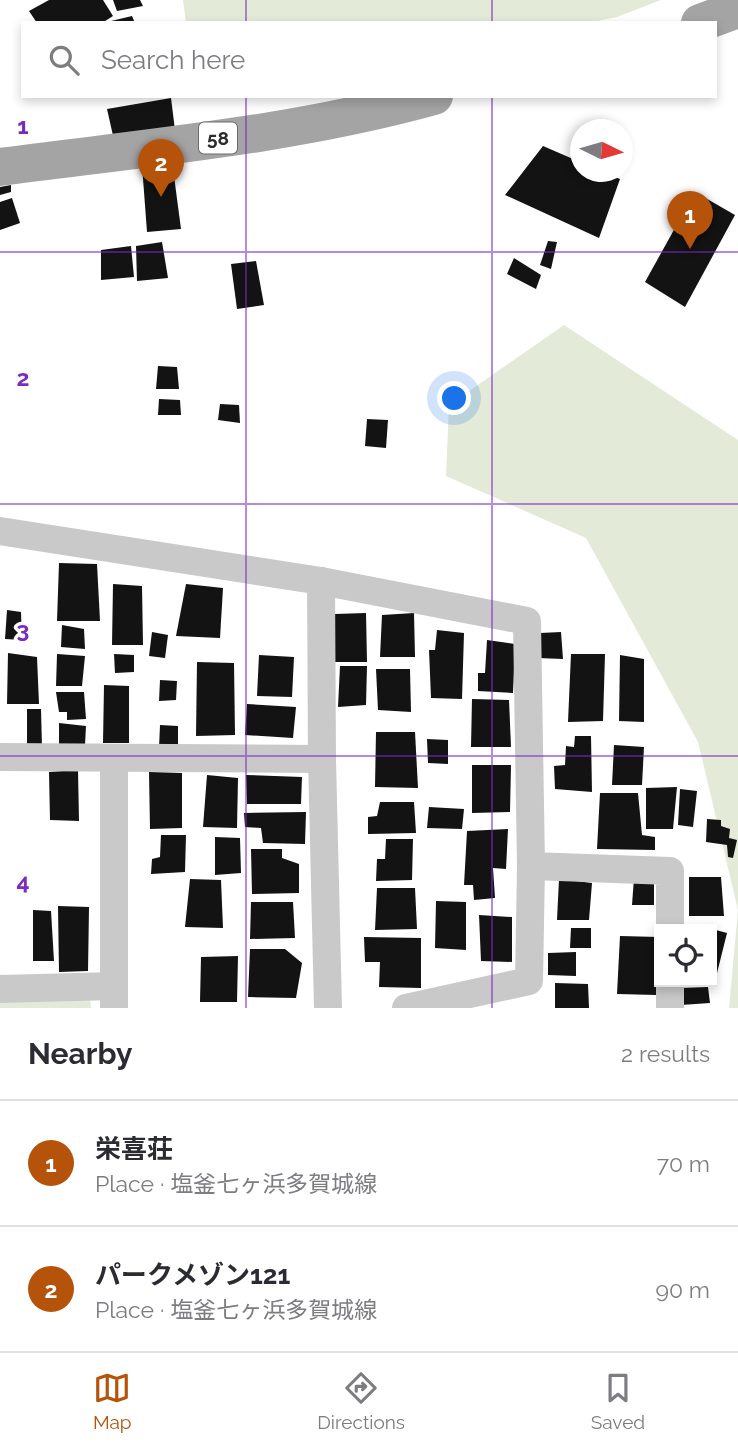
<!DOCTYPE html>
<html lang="en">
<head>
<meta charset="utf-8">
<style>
	body { margin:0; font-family:Raleway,"Noto Sans JP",sans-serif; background:#f7f7f7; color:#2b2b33 }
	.controls { position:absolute; right:21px; bottom:21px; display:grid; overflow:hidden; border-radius:0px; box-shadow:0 4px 10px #0003 }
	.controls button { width:63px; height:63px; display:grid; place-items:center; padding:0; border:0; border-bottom:2px solid #e1e1e2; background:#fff; color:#2b2b33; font:35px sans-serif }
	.compass { position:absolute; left:570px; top:119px; width:63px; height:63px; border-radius:50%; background:#fff; box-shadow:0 4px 10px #0003; rotate:95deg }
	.you { position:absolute; left:455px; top:399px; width:24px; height:24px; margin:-18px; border:5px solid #fff; border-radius:50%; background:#1a73e8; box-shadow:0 0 0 10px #1a73e833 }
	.badge { display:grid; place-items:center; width:46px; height:46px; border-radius:50%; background:#b45309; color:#fff; font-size:23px; font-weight:700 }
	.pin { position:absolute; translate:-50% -58px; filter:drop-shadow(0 2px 4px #0008) }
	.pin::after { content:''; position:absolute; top:37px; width:24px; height:21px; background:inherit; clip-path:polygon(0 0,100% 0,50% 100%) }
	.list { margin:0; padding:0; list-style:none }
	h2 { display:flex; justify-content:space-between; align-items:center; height:91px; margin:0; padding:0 28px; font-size:30px }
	h2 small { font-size:23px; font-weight:400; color:#7c7c81 }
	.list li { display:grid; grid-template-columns:46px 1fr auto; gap:21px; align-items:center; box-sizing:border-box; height:126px; padding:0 28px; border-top:2px solid #e1e1e2 }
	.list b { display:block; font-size:26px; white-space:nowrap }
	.list p { margin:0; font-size:23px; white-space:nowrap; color:#7c7c81 }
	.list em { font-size:23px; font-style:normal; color:#7c7c81 }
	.icon { flex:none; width:38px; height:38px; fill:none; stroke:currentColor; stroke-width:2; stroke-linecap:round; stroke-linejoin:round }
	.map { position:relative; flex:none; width:738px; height:1008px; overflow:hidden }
	.search { position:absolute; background:#fff; box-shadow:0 4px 10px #0003; left:21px; right:21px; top:21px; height:77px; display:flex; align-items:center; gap:18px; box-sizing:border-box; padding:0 24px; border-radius:0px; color:#7c7c81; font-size:26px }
	.sheet { height:343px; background:#fff }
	nav { display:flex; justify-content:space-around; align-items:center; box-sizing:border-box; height:98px; border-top:2px solid #e1e1e2; background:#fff; font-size:19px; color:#7c7c81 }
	nav a { display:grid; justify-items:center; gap:4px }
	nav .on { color:#b45309 }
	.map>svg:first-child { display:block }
	.green { fill:#e3ebd8 }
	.building { fill:#131313 }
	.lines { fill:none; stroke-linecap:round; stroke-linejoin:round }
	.minor { stroke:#c9c9c9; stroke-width:28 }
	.primary { stroke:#a4a4a4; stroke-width:38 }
	.grid { fill:none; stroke:#7b2cbf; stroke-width:2; stroke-opacity:0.55 }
	.labels { text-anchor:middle; stroke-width:7; stroke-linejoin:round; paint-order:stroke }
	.shield { fill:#fff; stroke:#6b6b6b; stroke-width:2 }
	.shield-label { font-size:19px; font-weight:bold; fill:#2c2c2c }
	.grid-label { font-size:23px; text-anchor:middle; font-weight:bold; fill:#7b2cbf; stroke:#fff; stroke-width:7; stroke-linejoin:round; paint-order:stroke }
</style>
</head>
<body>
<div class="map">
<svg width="738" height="1008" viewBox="0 0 738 1008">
	<rect width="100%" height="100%" fill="#fff"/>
	<!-- green -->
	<g class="green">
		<polygon points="183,0 661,0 617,17 588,23 186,23"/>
		<polygon points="564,325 738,440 738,1008 729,1008 738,910 698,742 586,538 446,476 449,405"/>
		<polygon points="90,996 91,1008 0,1008 0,998"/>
	</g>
	<!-- building -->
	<g class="building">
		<polygon points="49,0 103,0 113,16 102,23 37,23 29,11"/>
		<polygon points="113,0 140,0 143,6 117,11"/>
		<polygon points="132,16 135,23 107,23 107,22"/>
		<polygon points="171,98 175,130 114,140 107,109"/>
		<polygon points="543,146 580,162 580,172 602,172 620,179 599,238 505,195"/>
		<polygon points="172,161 181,229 147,232 142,165"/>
		<polygon points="11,185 11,192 0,195 0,187"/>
		<polygon points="695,192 735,215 685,307 645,282"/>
		<polygon points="12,198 20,223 0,230 0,202"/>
		<polygon points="548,241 557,242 551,269 540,265"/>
		<polygon points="162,242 168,278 137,281 136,246"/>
		<polygon points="131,246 134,277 101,280 101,250"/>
		<polygon points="514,258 541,275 536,289 507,274"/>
		<polygon points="256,261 264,305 237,309 231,264"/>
		<polygon points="158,366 177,367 179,389 156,389"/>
		<polygon points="159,399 180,400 181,415 158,415"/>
		<polygon points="220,404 239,405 240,423 218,420"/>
		<polygon points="367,419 388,420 386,448 365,446"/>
		<polygon points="59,563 97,564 100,621 57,621"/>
		<polygon points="113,584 142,586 143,645 112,645"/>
		<polygon points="186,584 223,588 220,638 176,636"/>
		<polygon points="7,610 21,612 22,640 5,639"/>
		<polygon points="366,613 367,662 334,662 335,614"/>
		<polygon points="414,613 415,657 380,657 382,615"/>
		<polygon points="62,625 84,629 85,649 61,647"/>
		<polygon points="437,630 464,633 462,699 431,698 429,650 435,650"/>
		<polygon points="152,632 168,635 165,658 149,656"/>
		<polygon points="561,632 563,659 538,658 540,633"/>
		<polygon points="487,640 515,644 513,693 478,691 478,673 485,673"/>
		<polygon points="8,653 37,657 39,704 7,704"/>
		<polygon points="57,654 85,656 82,686 56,686"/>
		<polygon points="114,654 134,655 134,672 115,673"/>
		<polygon points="571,654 605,654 603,721 568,722"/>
		<polygon points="259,655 294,657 292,697 257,696"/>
		<polygon points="620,655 644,659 644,722 619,721"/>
		<polygon points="197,662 234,663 235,735 196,736"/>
		<polygon points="340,666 367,666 366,705 338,707"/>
		<polygon points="376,669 410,669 411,712 378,710"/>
		<polygon points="160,680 177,681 176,700 159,701"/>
		<polygon points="104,685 129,686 129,743 103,743"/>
		<polygon points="56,692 84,692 86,719 67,720 67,712 59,712"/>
		<polygon points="472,699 509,700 511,747 471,747"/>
		<polygon points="247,704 296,707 293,738 245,735"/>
		<polygon points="27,709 41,709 42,747 27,746"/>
		<polygon points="59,723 86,726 85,745 59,745"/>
		<polygon points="160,725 178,726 178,748 159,748"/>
		<polygon points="376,732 415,732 418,788 375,787"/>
		<polygon points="575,736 591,736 592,792 555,789 554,766 565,765 566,746 574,747"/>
		<polygon points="427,739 448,740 448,764 428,763"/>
		<polygon points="614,745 644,747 642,785 612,785"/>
		<polygon points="472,765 511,765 510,812 472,813"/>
		<polygon points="78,770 79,821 50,820 49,772"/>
		<polygon points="149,772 182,773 182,828 150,829"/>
		<polygon points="207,775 238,778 237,828 203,827"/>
		<polygon points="246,775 302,777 301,804 247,804"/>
		<polygon points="677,787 673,829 646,829 646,788"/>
		<polygon points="680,789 697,791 693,827 678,825"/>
		<polygon points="600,793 638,793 642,835 655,837 655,850 597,849"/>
		<polygon points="380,802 414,802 416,833 368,834 368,817 377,816"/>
		<polygon points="429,807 464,809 462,829 427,828"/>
		<polygon points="306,812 305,844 263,843 261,828 245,827 244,813"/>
		<polygon points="707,819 721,820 721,826 730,829 729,838 737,840 733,858 728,857 727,845 706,842"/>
		<polygon points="508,829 506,869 493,868 495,898 474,900 473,885 464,885 467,831"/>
		<polygon points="161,835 186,835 185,872 151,874 152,859 160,857"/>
		<polygon points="215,837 240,838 241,873 215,875"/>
		<polygon points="386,839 413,839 412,880 376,881 377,859 385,859"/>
		<polygon points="251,849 282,849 282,858 299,864 299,893 252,894"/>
		<polygon points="689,877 721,877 724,916 689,916"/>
		<polygon points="634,878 654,880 654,905 632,905"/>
		<polygon points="190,879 221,880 223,928 185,927"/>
		<polygon points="559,879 592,883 589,920 557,920"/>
		<polygon points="377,888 415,888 417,929 375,930"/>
		<polygon points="436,901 466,902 466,950 435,948"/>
		<polygon points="251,902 293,902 295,938 250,939"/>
		<polygon points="58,906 89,907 88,971 59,972"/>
		<polygon points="33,910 51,911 54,961 33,961"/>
		<polygon points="479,915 512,917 512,962 481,961"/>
		<polygon points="571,928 591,928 591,948 570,948"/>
		<polygon points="712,929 727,933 715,981 712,980"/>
		<polygon points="620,936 659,937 656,995 617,994"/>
		<polygon points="364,937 421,938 421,988 379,987 380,962 365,962"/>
		<polygon points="250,949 285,949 302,963 296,998 248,997"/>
		<polygon points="576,952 576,976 548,975 548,953"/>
		<polygon points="238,956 237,1002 200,1002 201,957"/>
		<polygon points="555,983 588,984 589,1008 555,1008"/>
		<polygon points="708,987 710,1003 681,1005 680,988"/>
	</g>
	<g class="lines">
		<!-- minor -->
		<g class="minor">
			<polyline points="0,531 321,581 527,621 531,866 529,981 406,1008"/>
			<polyline points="321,581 322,759 328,1008"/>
			<polyline points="0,757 322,759"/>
			<polyline points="114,759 114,1008"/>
			<polyline points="531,866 670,871 670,929"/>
			<polyline points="670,982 670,1008"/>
			<polyline points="0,989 114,986"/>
		</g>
		<!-- primary -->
		<g class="primary">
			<polyline points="700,23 738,9"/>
			<path d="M0 167C145 148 293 135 434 96"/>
		</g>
	</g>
	<!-- grid -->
	<path class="grid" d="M246 0V23M492 0V23M246 96V1008M492 96V1008M0 252H738M0 504H738M0 756H738"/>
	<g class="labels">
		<!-- shield labels -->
		<rect class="shield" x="199" y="122.5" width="38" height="31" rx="5"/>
		<g class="shield-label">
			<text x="218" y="145">58</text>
		</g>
	</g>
	<g class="grid-label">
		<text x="23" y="134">1</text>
		<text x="23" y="386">2</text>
		<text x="23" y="638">3</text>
		<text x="23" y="890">4</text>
	</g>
</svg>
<div class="controls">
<button><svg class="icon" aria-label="locate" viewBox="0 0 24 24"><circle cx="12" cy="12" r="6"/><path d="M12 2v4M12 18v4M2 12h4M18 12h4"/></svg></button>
</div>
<svg class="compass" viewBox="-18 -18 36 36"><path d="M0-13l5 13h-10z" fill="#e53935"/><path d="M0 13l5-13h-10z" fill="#7c7c81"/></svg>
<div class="you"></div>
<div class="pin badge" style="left:690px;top:249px">1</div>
<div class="pin badge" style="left:161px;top:197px">2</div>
<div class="search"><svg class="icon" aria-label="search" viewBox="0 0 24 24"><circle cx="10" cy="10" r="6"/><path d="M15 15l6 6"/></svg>Search here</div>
</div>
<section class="sheet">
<h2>Nearby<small>2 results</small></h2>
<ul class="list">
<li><span class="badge">1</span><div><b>栄喜荘</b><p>Place · 塩釜七ヶ浜多賀城線</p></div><em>70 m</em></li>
<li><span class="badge">2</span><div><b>パークメゾン121</b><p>Place · 塩釜七ヶ浜多賀城線</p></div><em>90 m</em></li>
</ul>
</section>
<nav>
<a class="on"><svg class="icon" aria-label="map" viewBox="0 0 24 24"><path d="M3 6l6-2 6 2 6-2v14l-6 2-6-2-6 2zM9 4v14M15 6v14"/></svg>Map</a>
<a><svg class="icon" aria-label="directions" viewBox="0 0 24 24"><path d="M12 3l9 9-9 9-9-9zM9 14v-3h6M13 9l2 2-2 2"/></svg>Directions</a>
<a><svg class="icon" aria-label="saved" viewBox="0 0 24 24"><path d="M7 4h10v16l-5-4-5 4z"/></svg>Saved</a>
</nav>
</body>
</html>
